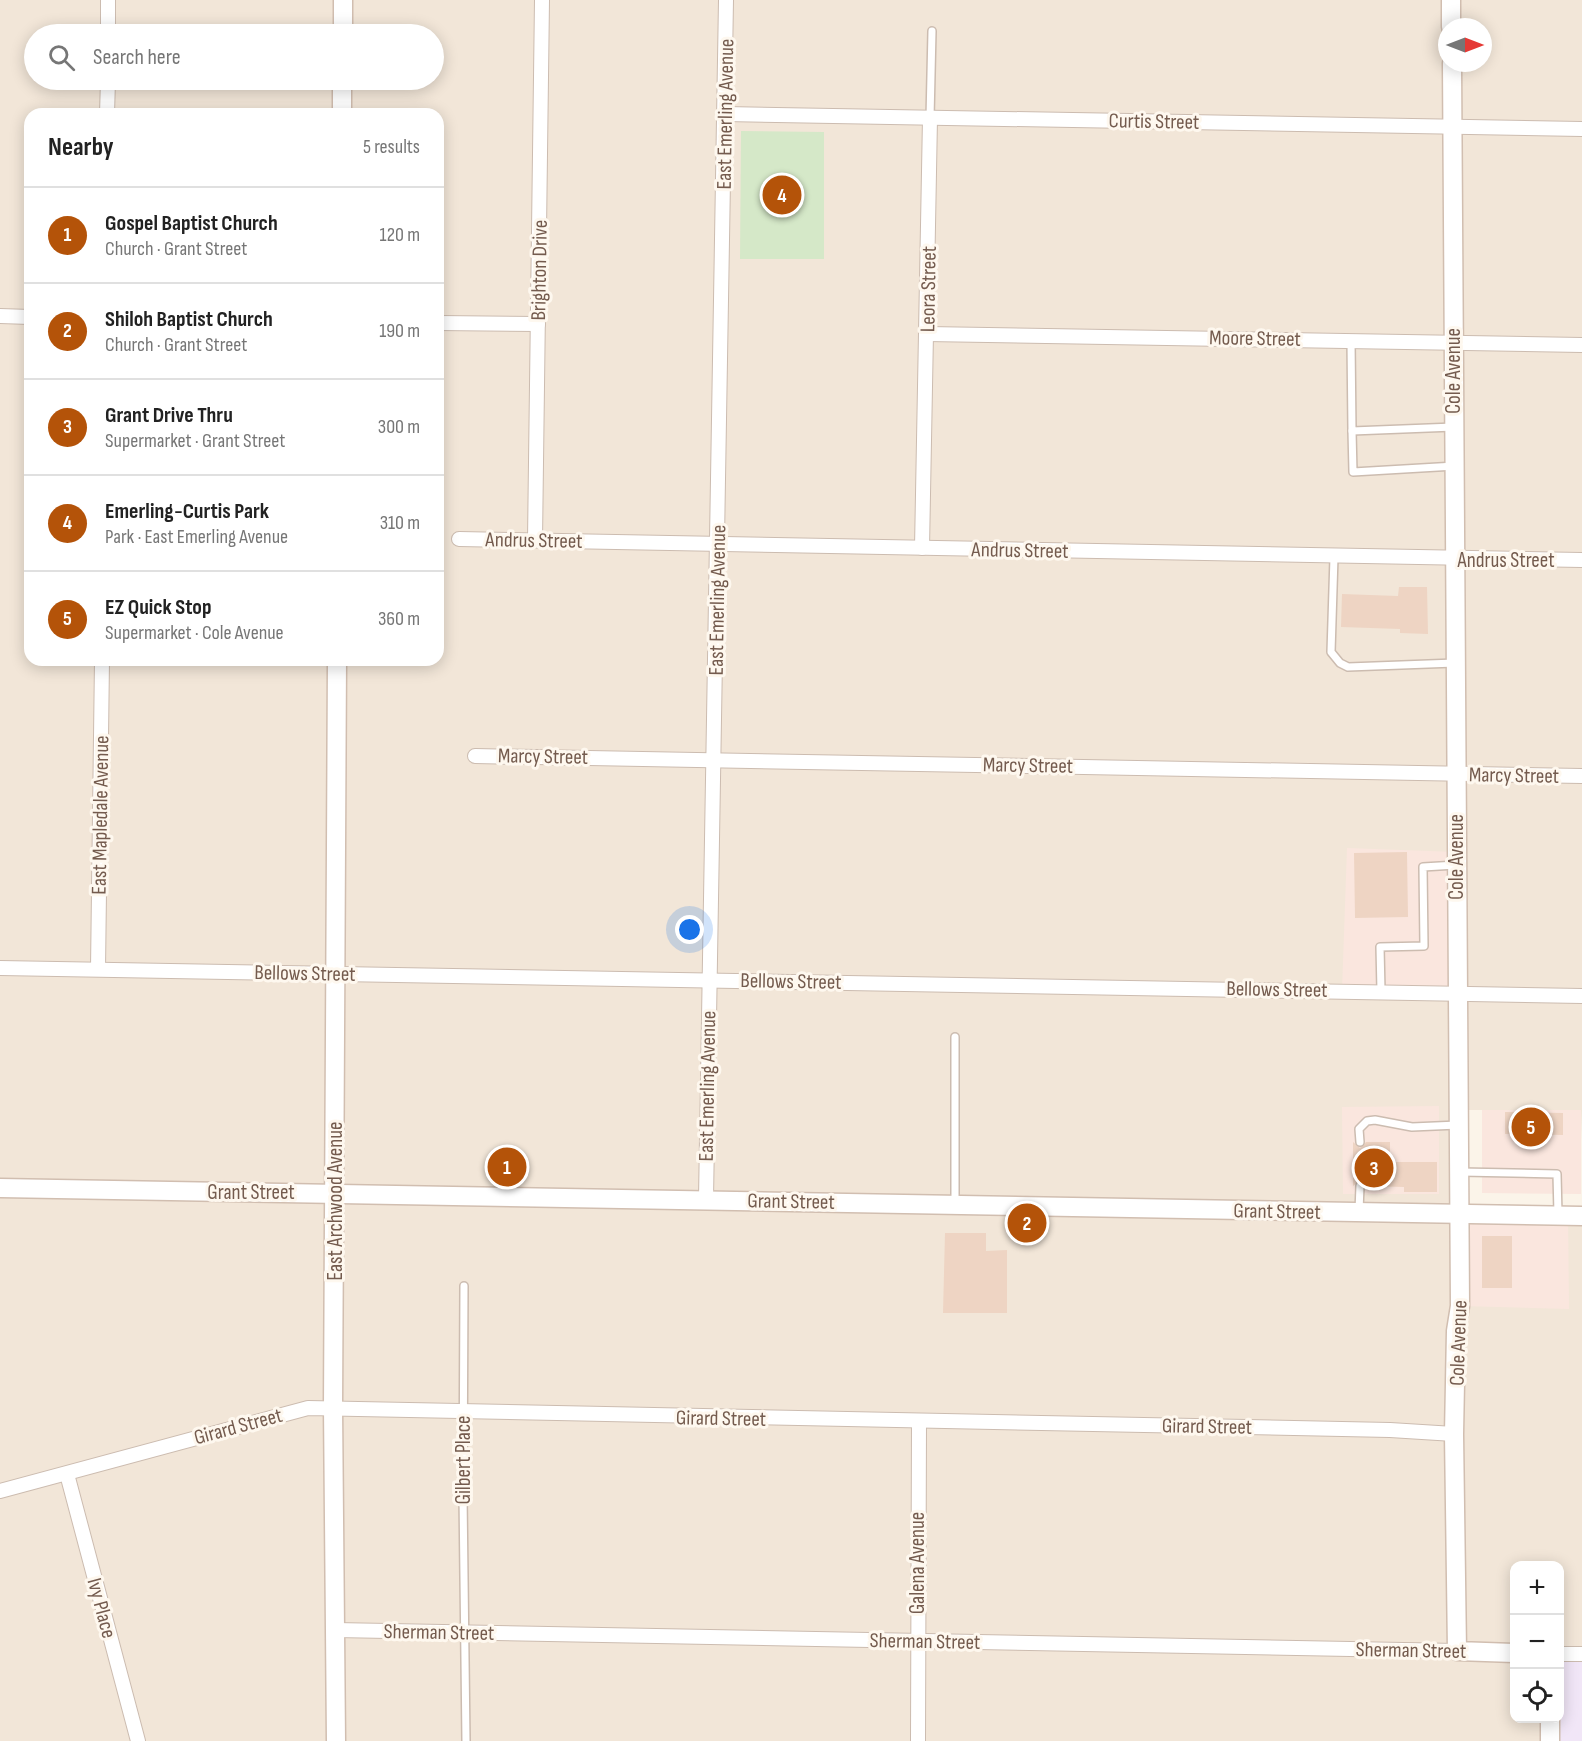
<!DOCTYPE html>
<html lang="en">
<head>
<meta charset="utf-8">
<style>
	body { margin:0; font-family:"Sofia Sans Condensed",sans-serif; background:#f2f2f2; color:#222 }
	.controls { position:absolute; right:18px; bottom:18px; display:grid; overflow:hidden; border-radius:12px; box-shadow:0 3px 15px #0003 }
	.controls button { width:54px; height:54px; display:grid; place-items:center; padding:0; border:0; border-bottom:2px solid #e0e0e0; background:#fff; color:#222; font:30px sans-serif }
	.compass { position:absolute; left:1438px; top:18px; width:54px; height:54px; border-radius:50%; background:#fff; box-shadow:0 3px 15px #0003; rotate:90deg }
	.you { position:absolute; left:690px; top:930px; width:21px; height:21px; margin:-15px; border:4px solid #fff; border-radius:50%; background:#1a73e8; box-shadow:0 0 0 9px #1a73e833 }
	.badge { display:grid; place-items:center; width:39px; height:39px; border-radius:50%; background:#b45309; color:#fff; font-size:20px; font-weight:700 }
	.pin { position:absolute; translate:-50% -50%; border:3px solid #fff; box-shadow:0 2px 6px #0006 }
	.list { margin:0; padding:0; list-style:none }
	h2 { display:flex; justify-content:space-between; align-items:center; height:78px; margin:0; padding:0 24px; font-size:26px }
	h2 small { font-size:20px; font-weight:400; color:#767676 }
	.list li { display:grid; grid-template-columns:39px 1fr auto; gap:18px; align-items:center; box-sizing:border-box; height:96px; padding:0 24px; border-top:2px solid #e0e0e0 }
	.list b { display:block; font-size:22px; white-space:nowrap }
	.list p { margin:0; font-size:20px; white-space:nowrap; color:#767676 }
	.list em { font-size:20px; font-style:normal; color:#767676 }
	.icon { flex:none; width:33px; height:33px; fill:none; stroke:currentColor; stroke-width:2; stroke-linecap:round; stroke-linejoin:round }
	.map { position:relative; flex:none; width:1582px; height:1741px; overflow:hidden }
	.search { position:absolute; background:#fff; box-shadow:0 3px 15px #0003; left:24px; top:24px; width:420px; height:66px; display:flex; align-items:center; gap:15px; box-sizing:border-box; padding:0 21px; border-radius:33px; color:#767676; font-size:22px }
	.panel { position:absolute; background:#fff; box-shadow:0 3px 15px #0003; left:24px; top:108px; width:420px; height:558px; border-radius:18px }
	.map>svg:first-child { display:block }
	.residential { fill:#f2e6d8; fill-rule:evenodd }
	.commercial { fill:#fae6de }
	.education { fill:#f1e6f7 }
	.green { fill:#d5e8c8 }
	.building { fill:#eed4c3 }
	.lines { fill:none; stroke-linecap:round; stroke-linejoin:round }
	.lane-casing { stroke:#ccbcb0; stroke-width:10 }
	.street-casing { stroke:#ccbcb0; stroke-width:16 }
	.secondary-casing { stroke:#d1beb0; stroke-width:21 }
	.lane { stroke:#fff; stroke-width:7 }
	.street { stroke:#fff; stroke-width:14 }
	.secondary { stroke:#fff; stroke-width:18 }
	.labels { text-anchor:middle; stroke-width:6; stroke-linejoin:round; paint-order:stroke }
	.street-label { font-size:21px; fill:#745b4e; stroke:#fef8ef }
</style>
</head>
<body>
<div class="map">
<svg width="1582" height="1741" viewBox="0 0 1582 1741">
	<rect width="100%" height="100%" fill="#fbf4e9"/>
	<!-- residential -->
	<path class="residential" d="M0 0H1582V1140L1581 1110H1458L1460 1306 1568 1216H1582V1654H1560V1566H1514V1718L1550 1719V1741H0ZM1447 27H1483V63H1447ZM34 34H434V80H34ZM30 114H438V660H30Z"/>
	<!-- commercial -->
	<g class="commercial">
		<polygon points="1347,848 1456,852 1459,994 1342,991"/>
		<polygon points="1439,1106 1439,1194 1343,1194 1342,1107"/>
		<polygon points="1482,1110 1581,1110 1581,1194 1482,1193"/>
		<polygon points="1459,1215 1568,1216 1569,1309 1460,1306"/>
	</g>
	<!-- education -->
	<polygon class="education" points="1560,1654 1582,1654 1582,1741 1550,1741 1550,1719 1560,1718"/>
	<!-- green -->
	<polygon class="green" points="741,131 824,132 824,259 740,259"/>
	<!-- building -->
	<g class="building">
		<polygon points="1399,587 1427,587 1428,634 1400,633 1400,629 1341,627 1342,594 1398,596"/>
		<polygon points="1407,852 1408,917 1355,918 1354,853"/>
		<polygon points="1505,1112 1563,1113 1563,1135 1505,1134"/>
		<polygon points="1353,1142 1360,1148 1366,1142 1390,1142 1390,1162 1437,1162 1437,1192 1404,1192 1404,1187 1366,1186 1361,1180 1353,1186"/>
		<polygon points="945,1233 986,1233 986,1251 1007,1250 1007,1313 943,1313"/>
		<rect x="1482" y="1236" width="30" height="52"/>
	</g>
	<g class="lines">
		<defs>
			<g id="lane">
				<polyline points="930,118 932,31"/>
				<polyline points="1351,341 1352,431 1454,427"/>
				<polyline points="1352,431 1353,472 1455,466"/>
				<polyline points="1334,557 1331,652 1340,663 1348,667 1455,663"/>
				<polyline points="1381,991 1380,947 1424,946 1423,867 1456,865"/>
				<polyline points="1360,1142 1359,1129 1367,1121 1375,1120 1412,1127 1458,1125"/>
				<polyline points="1461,1172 1557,1174 1558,1214"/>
				<polyline points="955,1204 955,1037"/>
				<polyline points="1359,1211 1360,1186"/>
				<polyline points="464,1286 463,1495 466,1741"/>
			</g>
			<g id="street">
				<polyline points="108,34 108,0"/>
				<polyline points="107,114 108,80"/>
				<polyline points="725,114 1582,129"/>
				<polyline points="0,316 30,317"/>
				<polyline points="438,323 538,324"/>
				<polyline points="927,334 1582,345"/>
				<polyline points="459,539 1582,560"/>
				<polyline points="535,540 542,0"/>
				<polyline points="922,548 930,118"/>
				<polyline points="475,756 1582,776"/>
				<polyline points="0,968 1582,996"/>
				<polyline points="98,969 102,660"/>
				<polyline points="706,1199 726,0"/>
				<polyline points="67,1474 138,1741"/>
				<polyline points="0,1491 308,1408 1390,1430 1454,1434"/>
				<polyline points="335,1630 1457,1651"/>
				<polyline points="1560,1654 1582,1654"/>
				<polyline points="918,1741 919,1422"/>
			</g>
			<g id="secondary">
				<polyline points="1451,0 1451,27"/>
				<polyline points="343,34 343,0"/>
				<polyline points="1452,63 1460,1306 1456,1331 1454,1434 1457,1651 1514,1653"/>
				<polyline points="342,114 342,80"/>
				<polyline points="0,1188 1582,1216"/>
				<polyline points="336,1741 333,1407 337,660"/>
				<polyline points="1550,1741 1550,1718"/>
			</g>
		</defs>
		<!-- lane casing -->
		<use href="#lane" class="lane-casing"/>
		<!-- street casing -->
		<use href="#street" class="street-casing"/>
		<!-- secondary casing -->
		<use href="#secondary" class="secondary-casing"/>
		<!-- lane -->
		<use href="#lane" class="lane"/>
		<!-- street -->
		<use href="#street" class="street"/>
		<!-- secondary -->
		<use href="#secondary" class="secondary"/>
	</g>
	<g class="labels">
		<!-- street labels -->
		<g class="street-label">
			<text transform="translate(725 114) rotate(-89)" y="7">East Emerling Avenue</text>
			<text transform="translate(1154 121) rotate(1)" y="7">Curtis Street</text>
			<text transform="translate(539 270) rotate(-89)" y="7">Brighton Drive</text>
			<text transform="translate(928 289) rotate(-89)" y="7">Leora Street</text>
			<text transform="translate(1255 338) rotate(1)" y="7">Moore Street</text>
			<text transform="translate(1453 371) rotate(-90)" y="7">Cole Avenue</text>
			<text transform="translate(534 540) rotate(1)" y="7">Andrus Street</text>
			<text transform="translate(1020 550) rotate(1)" y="7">Andrus Street</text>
			<text x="1506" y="567">Andrus Street</text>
			<text transform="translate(717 600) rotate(-89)" y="7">East Emerling Avenue</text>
			<text transform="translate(543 756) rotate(1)" y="7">Marcy Street</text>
			<text transform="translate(1028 765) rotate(1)" y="7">Marcy Street</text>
			<text transform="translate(1514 775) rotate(1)" y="7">Marcy Street</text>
			<text transform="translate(100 815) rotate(-89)" y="7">East Mapledale Avenue</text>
			<text transform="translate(1456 857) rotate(-90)" y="7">Cole Avenue</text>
			<text transform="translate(305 973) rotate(1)" y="7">Bellows Street</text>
			<text transform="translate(791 981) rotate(1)" y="7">Bellows Street</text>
			<text transform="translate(1277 989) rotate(1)" y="7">Bellows Street</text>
			<text transform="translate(707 1086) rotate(-89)" y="7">East Emerling Avenue</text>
			<text x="251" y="1199">Grant Street</text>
			<text transform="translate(335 1201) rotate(-90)" y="7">East Archwood Avenue</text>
			<text transform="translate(791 1201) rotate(1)" y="7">Grant Street</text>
			<text transform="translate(1277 1211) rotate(1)" y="7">Grant Street</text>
			<text transform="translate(1458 1343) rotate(-88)" y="7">Cole Avenue</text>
			<text transform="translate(721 1418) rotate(1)" y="7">Girard Street</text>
			<text transform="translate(238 1426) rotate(-15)" y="7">Girard Street</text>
			<text transform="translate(1207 1426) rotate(1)" y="7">Girard Street</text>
			<text transform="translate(463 1460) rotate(-90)" y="7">Gilbert Place</text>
			<text transform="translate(917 1563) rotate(-90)" y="7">Galena Avenue</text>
			<text transform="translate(102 1608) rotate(75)" y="7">Ivy Place</text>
			<text transform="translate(439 1632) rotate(1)" y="7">Sherman Street</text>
			<text transform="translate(925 1641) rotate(1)" y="7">Sherman Street</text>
			<text transform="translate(1411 1650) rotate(1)" y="7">Sherman Street</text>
		</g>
	</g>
</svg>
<div class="controls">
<button>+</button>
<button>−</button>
<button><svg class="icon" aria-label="locate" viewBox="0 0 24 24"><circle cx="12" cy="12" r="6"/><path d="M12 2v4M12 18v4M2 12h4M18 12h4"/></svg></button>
</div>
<svg class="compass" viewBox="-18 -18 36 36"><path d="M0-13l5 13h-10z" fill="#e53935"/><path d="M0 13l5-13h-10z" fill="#767676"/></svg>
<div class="you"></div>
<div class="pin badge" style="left:507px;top:1167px">1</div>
<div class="pin badge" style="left:1027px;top:1223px">2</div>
<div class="pin badge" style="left:1374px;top:1168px">3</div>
<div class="pin badge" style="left:782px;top:195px">4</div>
<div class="pin badge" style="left:1531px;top:1127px">5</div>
<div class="search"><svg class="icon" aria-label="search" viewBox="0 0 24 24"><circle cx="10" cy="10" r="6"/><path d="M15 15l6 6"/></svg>Search here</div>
<section class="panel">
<h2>Nearby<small>5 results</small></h2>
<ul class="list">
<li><span class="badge">1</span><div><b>Gospel Baptist Church</b><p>Church · Grant Street</p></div><em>120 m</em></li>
<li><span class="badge">2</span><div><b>Shiloh Baptist Church</b><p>Church · Grant Street</p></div><em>190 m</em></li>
<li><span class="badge">3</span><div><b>Grant Drive Thru</b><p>Supermarket · Grant Street</p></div><em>300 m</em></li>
<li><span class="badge">4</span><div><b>Emerling-Curtis Park</b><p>Park · East Emerling Avenue</p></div><em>310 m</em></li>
<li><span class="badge">5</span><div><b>EZ Quick Stop</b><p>Supermarket · Cole Avenue</p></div><em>360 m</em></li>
</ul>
</section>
</div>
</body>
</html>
